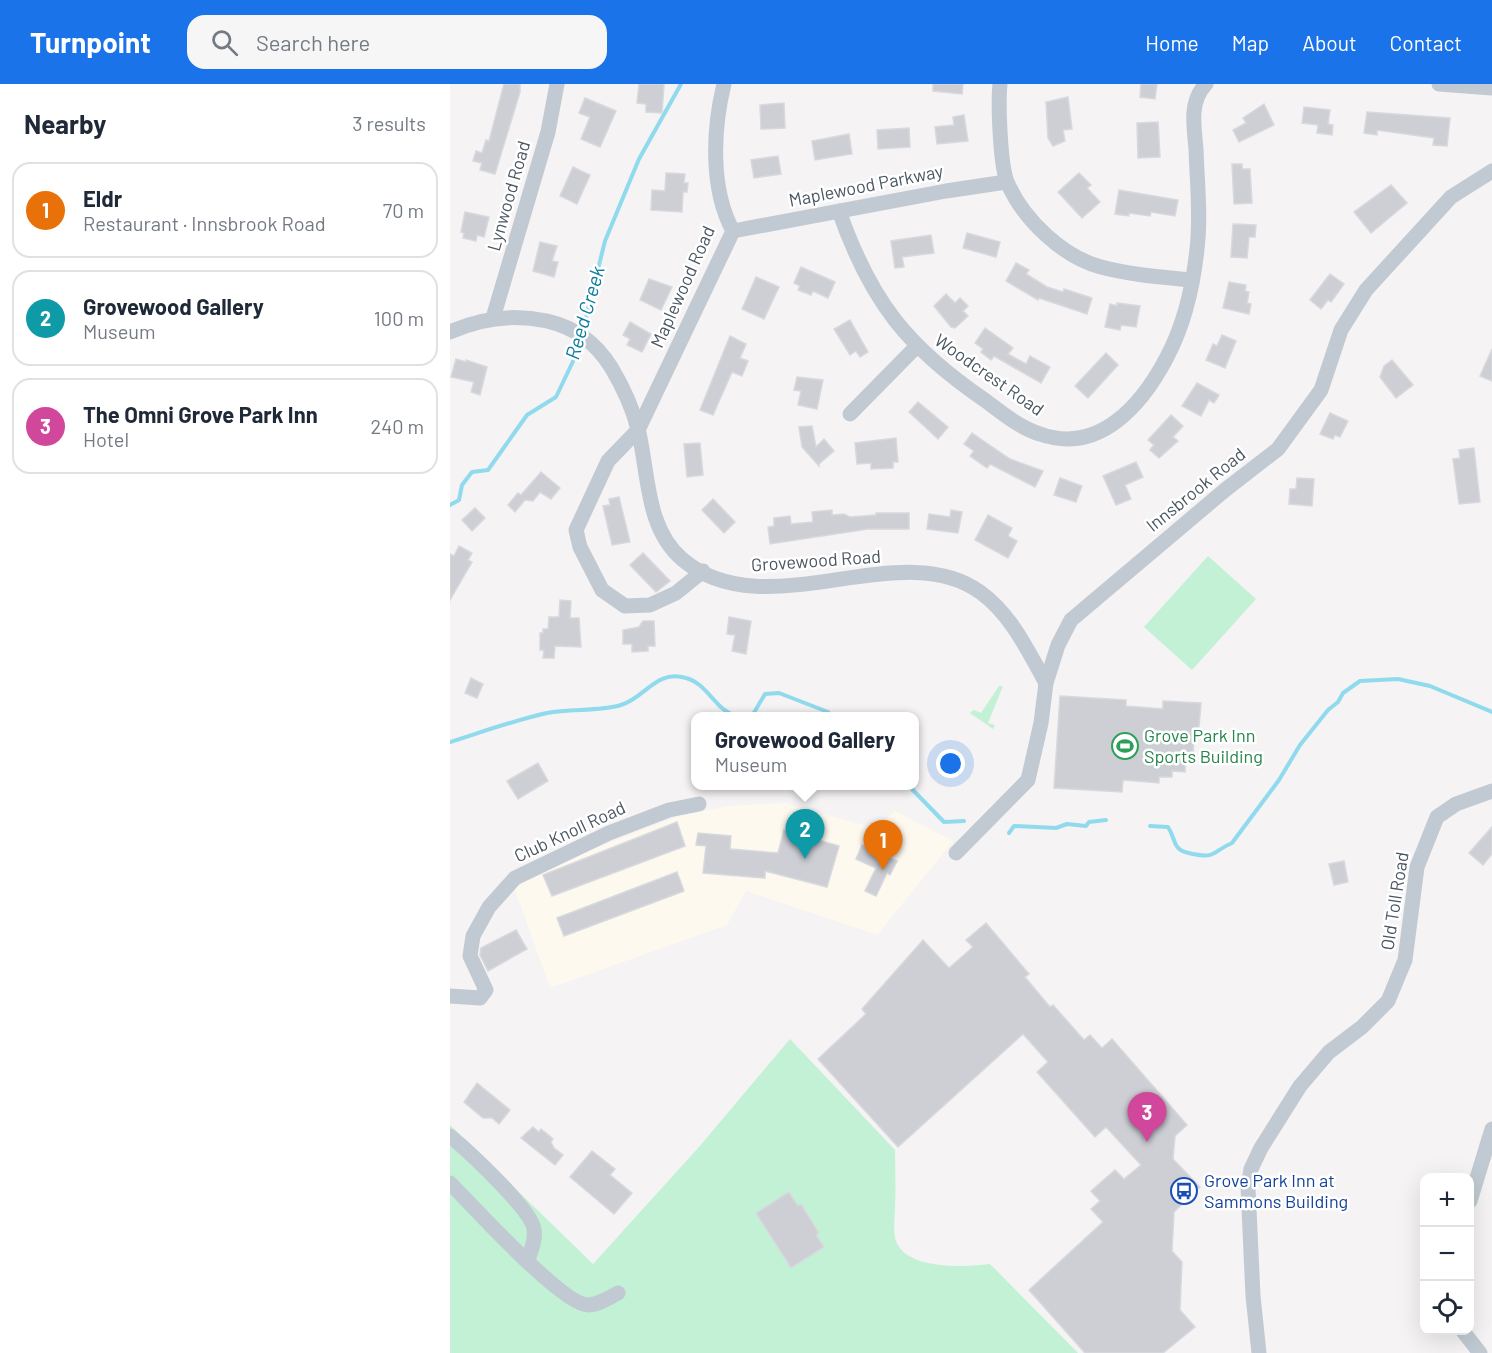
<!DOCTYPE html>
<html lang="en">
<head>
<meta charset="utf-8">
<style>
	body { margin:0; font-family:Barlow,sans-serif; background:#f6f6f7; color:#1f2937 }
	.controls { position:absolute; right:18px; bottom:18px; display:grid; overflow:hidden; border-radius:12px; box-shadow:0 6px 24px #0002 }
	.controls button { width:54px; height:54px; display:grid; place-items:center; padding:0; border:0; border-bottom:2px solid #e0e1e3; background:#fff; color:#1f2937; font:30px sans-serif }
	.you { position:absolute; left:501px; top:680px; width:21px; height:21px; margin:-15px; border:4px solid #fff; border-radius:50%; background:#1a73e8; box-shadow:0 0 0 9px #1a73e833 }
	.badge { display:grid; place-items:center; width:39px; height:39px; border-radius:50%; background:#1a73e8; color:#fff; font-size:20px; font-weight:700 }
	.pin { position:absolute; translate:-50% -50px; filter:drop-shadow(0 2px 3px #0008) }
	.pin::after { content:''; position:absolute; top:32px; width:21px; height:18px; background:inherit; clip-path:polygon(0 0,100% 0,50% 100%) }
	.popup { position:absolute; left:241px; top:628px; width:228px; height:78px; box-sizing:border-box; display:grid; place-content:center; border-radius:12px; background:#fff; filter:drop-shadow(0 2px 4px #0005); font-size:20px; white-space:nowrap; color:#747a83 }
	.popup b { font-size:22px; color:#1f2937 }
	.popup::after { content:''; position:absolute; left:50%; top:100%; margin-left:-12px; border:12px solid transparent; border-top-color:#fff }
	.list { margin:0; padding:0; list-style:none }
	h2 { display:flex; justify-content:space-between; align-items:center; height:78px; margin:0; padding:0 24px; font-size:26px }
	h2 small { font-size:20px; font-weight:400; color:#747a83 }
	.list li { display:grid; grid-template-columns:39px 1fr auto; gap:18px; align-items:center; box-sizing:border-box; height:96px; margin:0 12px 12px; padding:0 12px; border:2px solid #e0e1e3; border-radius:18px }
	.list b { display:block; font-size:22px; white-space:nowrap }
	.list p { margin:0; font-size:20px; white-space:nowrap; color:#747a83 }
	.list em { font-size:20px; font-style:normal; color:#747a83 }
	.icon { flex:none; width:33px; height:33px; fill:none; stroke:currentColor; stroke-width:2; stroke-linecap:round; stroke-linejoin:round }
	.map { position:relative; flex:none; width:1042px; height:1269px; overflow:hidden }
	header { display:flex; align-items:center; gap:36px; box-sizing:border-box; height:84px; padding:0 30px; background:#1a73e8; color:#fff }
	header strong { font-size:28px }
	nav { display:flex; gap:33px; margin-inline-start:auto; font-size:21px }
	.search { width:420px; height:54px; background:#f6f6f7; display:flex; align-items:center; gap:15px; box-sizing:border-box; padding:0 21px; border-radius:18px; color:#747a83; font-size:22px }
	main { display:flex }
	aside { flex:1; background:#fff }
	.map>svg:first-child { display:block }
	.commercial { fill:#fdf9ef }
	.green { fill:#c3f1d5 }
	.lines { fill:none; stroke-linecap:round; stroke-linejoin:round }
	.stream { stroke:#90daee; stroke-width:4 }
	.building { fill:#cdcfd5; stroke:#d7d9de; stroke-width:1.5 }
	.minor { stroke:#c1cad2; stroke-width:15 }
	.labels { text-anchor:middle; stroke-width:5; stroke-linejoin:round; paint-order:stroke }
	.street-label { font-size:18px; fill:#4a5661; stroke:#fff }
	.leisure-label { font-size:18px; fill:#27864d; stroke:#fff; text-anchor:start }
	.transit-label { font-size:18px; fill:#164399; stroke:#fff; text-anchor:start }
	.water-label { font-size:20px; font-style:italic; fill:#0c7c9b; stroke:#fff }
</style>
</head>
<body>
<header>
<strong>Turnpoint</strong>
<div class="search"><svg class="icon" aria-label="search" viewBox="0 0 24 24"><circle cx="10" cy="10" r="6"/><path d="M15 15l6 6"/></svg>Search here</div>
<nav><a>Home</a><a>Map</a><a>About</a><a>Contact</a></nav>
</header>
<main>
<aside>
<h2>Nearby<small>3 results</small></h2>
<ul class="list">
<li><span class="badge" style="background:#e8710a">1</span><div><b>Eldr</b><p>Restaurant · Innsbrook Road</p></div><em>70 m</em></li>
<li><span class="badge" style="background:#0f9aa8">2</span><div><b>Grovewood Gallery</b><p>Museum</p></div><em>100 m</em></li>
<li><span class="badge" style="background:#d1479c">3</span><div><b>The Omni Grove Park Inn</b><p>Hotel</p></div><em>240 m</em></li>
</ul>
</aside>
<div class="map">
<svg width="1042" height="1269" viewBox="0 0 1042 1269">
	<rect width="100%" height="100%" fill="#f5f3f3"/>
	<!-- commercial -->
	<polygon class="commercial" points="334,719 425,744 445,727 503,757 427,851 296,807 277,841 100,904 64,803 96,783 226,733 278,722"/>
	<!-- green -->
	<g class="green">
		<polygon points="758,472 806,515 742,586 694,543"/>
		<polygon points="549,602 553,602 538,639 545,641 543,645 520,629 524,626 531,629"/>
		<path d="M340 955 445 1066C445 1084 446 1103 445 1121 445 1132 443 1143 445 1154 453 1187 515 1183 540 1180L628 1269H0V1041L143 1180 249 1063Z"/>
	</g>
	<g class="lines">
		<!-- stream -->
		<g class="stream">
			<polyline points="132,249 155,157 189,75 231,0"/>
			<polyline points="0,421 9,416 12,401 22,388 38,386 77,331 106,313 126,271 130,256"/>
			<polyline points="302,632 315,610 329,609 378,628 380,632"/>
			<path d="M0 658C32 648 65 636 97 629 121 624 148 628 171 621 195 614 206 585 236 594 258 600 265 626 286 632"/>
			<polyline points="459,702 494,738 514,737"/>
			<path d="M700 742 718 743C722 749 723 755 726 761 730 768 735 768 743 770 766 775 763 767 782 759L829 696 850 661 878 626 888 618 893 609 910 597 948 595 980 602 1042 628"/>
			<polyline points="559,749 564,742 606,744 617,740 636,742 639,738 656,736"/>
		</g>
	</g>
	<!-- building -->
	<g class="building">
		<polygon points="54,0 70,0 70,8 45,90 30,86 32,79 23,77 26,67 32,69 36,56 39,57"/>
		<polygon points="189,0 214,0 212,29 196,28 196,20 187,19"/>
		<polygon points="483,0 513,0 512,10 483,7"/>
		<polygon points="691,0 707,0 705,15 690,13"/>
		<polygon points="618,13 622,45 613,46 615,57 603,62 598,54 596,18"/>
		<polygon points="135,14 166,27 150,63 131,55 140,33 129,29"/>
		<polygon points="334,19 335,44 311,45 310,21"/>
		<polygon points="814,20 824,41 789,58 783,46 796,39 793,34"/>
		<polygon points="854,23 880,26 878,40 883,41 882,51 867,49 868,41 852,39"/>
		<polygon points="917,28 1000,34 997,62 983,61 984,54 927,46 927,51 914,49"/>
		<polygon points="514,31 518,57 487,60 485,43 504,41 503,33"/>
		<polygon points="708,38 710,73 688,74 687,39"/>
		<polygon points="459,44 460,63 428,65 427,46"/>
		<polygon points="399,50 402,70 365,76 362,57"/>
		<polygon points="328,72 331,90 304,94 301,76"/>
		<polygon points="782,80 792,80 792,85 800,85 802,119 784,120"/>
		<polygon points="123,83 140,91 127,120 110,112"/>
		<polygon points="216,89 235,90 234,99 238,99 237,108 233,108 232,128 201,126 202,106 215,107"/>
		<polygon points="629,89 641,101 637,104 650,118 632,134 608,108"/>
		<polygon points="941,101 957,119 921,149 904,128"/>
		<polygon points="669,106 728,116 725,132 701,128 700,132 679,129 679,132 665,130"/>
		<polygon points="15,128 39,133 34,153 27,151 26,157 13,154 14,149 11,148"/>
		<polygon points="783,140 806,141 805,153 799,153 797,174 781,173"/>
		<polygon points="517,149 550,158 546,173 513,164"/>
		<polygon points="481,151 484,169 452,173 454,183 445,184 441,157"/>
		<polygon points="90,158 107,162 102,177 108,178 104,193 83,187"/>
		<polygon points="566,179 579,186 576,190 597,203 613,208 614,205 642,214 637,230 589,214 588,216 556,197"/>
		<polygon points="351,183 385,198 378,214 363,207 361,211 348,206 350,202 344,199"/>
		<polygon points="880,190 894,200 881,218 878,216 871,225 860,216"/>
		<polygon points="306,193 329,203 314,235 292,225"/>
		<polygon points="199,195 222,203 211,226 190,216"/>
		<polygon points="779,198 796,201 795,207 799,208 797,219 801,220 799,230 773,224"/>
		<polygon points="496,210 505,219 510,214 518,222 513,227 518,232 505,244 501,243 484,222"/>
		<polygon points="667,219 690,222 686,243 671,241 670,246 655,243 660,220 667,222"/>
		<polygon points="400,236 418,268 410,273 406,267 400,271 384,245"/>
		<polygon points="180,238 201,250 192,268 177,261 180,255 173,251"/>
		<polygon points="535,244 563,264 558,270 576,280 580,272 600,283 591,299 544,272 541,276 531,268 533,265 525,259"/>
		<polygon points="772,251 786,257 775,284 756,276 763,260 767,262"/>
		<polygon points="280,252 296,260 290,274 298,277 292,292 282,288 263,331 250,326"/>
		<polygon points="1042,265 1042,297 1030,292"/>
		<polygon points="656,269 668,281 638,314 625,302"/>
		<polygon points="6,275 16,278 16,276 37,283 30,311 21,308 24,298 1,293"/>
		<polygon points="942,276 963,301 946,314 930,293 934,282"/>
		<polygon points="347,293 373,296 367,325 348,321 351,307 344,306"/>
		<polygon points="747,299 769,311 764,319 759,316 751,332 732,322"/>
		<polygon points="468,318 498,343 488,355 459,328"/>
		<polygon points="880,329 898,337 890,353 885,351 883,355 870,350"/>
		<polygon points="721,331 733,342 723,353 728,357 709,374 700,366 704,361 698,356"/>
		<polygon points="362,342 366,363 374,355 384,367 369,380 369,382 352,363 349,343"/>
		<polygon points="522,349 560,375 593,387 585,403 540,380 537,384 520,372 524,367 514,360"/>
		<polygon points="446,354 448,378 443,378 443,384 421,385 421,379 407,380 405,359"/>
		<polygon points="250,359 253,391 237,393 234,360"/>
		<polygon points="1024,364 1030,418 1009,420 1003,375 1010,374 1009,366"/>
		<polygon points="686,378 693,393 675,401 681,415 666,421 653,392"/>
		<polygon points="91,388 110,404 101,415 90,408 83,417 75,416 65,428 58,421 68,409 71,411"/>
		<polygon points="610,394 632,402 626,418 604,411"/>
		<polygon points="847,394 864,395 862,422 839,420 840,405 846,405"/>
		<polygon points="169,413 180,458 162,461 153,422 160,421 159,415"/>
		<polygon points="263,415 285,438 274,449 252,426"/>
		<polygon points="25,424 35,434 22,447 12,436"/>
		<polygon points="382,426 382,431 394,430 400,433 426,431 426,429 459,429 459,445 418,445 320,460 318,443 324,442 324,434 340,432 341,440 363,438 362,428"/>
		<polygon points="501,426 512,428 508,449 477,445 479,430 500,433"/>
		<polygon points="538,431 562,444 558,452 567,457 558,474 525,456"/>
		<polygon points="9,462 22,469 18,476 22,478 0,516 0,470 4,472"/>
		<polygon points="193,469 220,497 206,508 180,481"/>
		<polygon points="110,516 121,517 120,534 129,534 131,563 105,562 104,574 93,574 94,566 90,566 90,549 93,549 93,545 98,545 99,533 109,533"/>
		<polygon points="279,533 301,537 296,570 282,567 285,551 277,550"/>
		<polygon points="193,537 204,537 205,562 198,562 198,567 182,568 182,560 173,560 173,546 189,543"/>
		<polygon points="21,594 33,600 27,614 15,609"/>
		<polygon points="610,612 676,616 676,622 713,625 713,617 751,619 748,654 744,654 743,671 736,671 735,688 722,687 722,693 709,693 709,699 673,696 672,708 604,704"/>
		<polygon points="88,679 98,697 68,715 57,697"/>
		<polygon points="227,738 235,762 102,812 93,791"/>
		<polygon points="1042,743 1042,770 1033,781 1019,769"/>
		<polygon points="334,746 389,762 377,803 315,787 315,794 253,789 256,762 246,761 248,749 281,752 280,765 328,769"/>
		<polygon points="412,761 447,777 440,791 437,789 426,812 415,807 426,784 406,775"/>
		<polygon points="894,777 898,798 884,801 879,780"/>
		<polygon points="227,788 234,807 114,852 107,834"/>
		<polygon points="536,839 579,890 575,893 600,923 603,921 634,956 640,951 652,964 662,955 737,1041 725,1052 723,1075 750,1103 724,1128 722,1167 732,1178 730,1226 745,1243 713,1269 635,1269 579,1206 653,1138 641,1125 650,1117 641,1107 665,1086 674,1095 691,1081 656,1043 645,1053 587,988 598,978 573,950 448,1063 368,975 416,930 412,925 473,856 499,884 523,863 516,856"/>
		<polygon points="66,846 77,865 38,887 30,871 31,864"/>
		<polygon points="27,999 60,1026 49,1040 42,1034 33,1034 14,1018"/>
		<polygon points="83,1043 89,1048 91,1045 103,1055 101,1058 104,1064 113,1071 105,1081 71,1054"/>
		<polygon points="142,1067 165,1085 160,1091 182,1109 164,1130 120,1093"/>
		<polygon points="339,1108 348,1122 351,1120 369,1149 366,1151 374,1163 341,1184 306,1129"/>
	</g>
	<g class="lines">
		<!-- minor -->
		<g class="minor">
			<path d="M550 0C548 19 550 84 558 100 574 136 613 173 651 183 681 191 712 193 742 196"/>
			<polyline points="989,0 1042,4"/>
			<path d="M389 127C421 218 457 263 536 317 552 329 570 344 590 350 649 371 692 321 717 273 735 239 743 203 747 165 751 132 747 98 746 65 745 53 743 40 744 28 745 17 748 8 756 0"/>
			<polyline points="283,147 496,107 556,98"/>
			<polyline points="43,234 98,48 107,0"/>
			<path d="M0 248C31 234 64 230 97 237 126 244 145 258 161 283 173 303 182 322 188 345 199 389 195 443 232 475 314 546 450 450 530 508 561 530 578 567 596 599"/>
			<polyline points="400,330 466,263"/>
			<path d="M253 487 226 509 200 521 175 522 152 506 130 463 126 446 158 377 188 346 283 147C260 105 263 45 274 0"/>
			<polyline points="506,769 578,696 591,639 596,599 608,561 621,536 775,406 828,365 871,306 891,246 916,206 1001,113 1042,87"/>
			<polyline points="0,912 30,914 36,906 20,872 23,852 39,823 65,794 159,749 219,726 249,720"/>
			<path d="M0 1052C17 1066 81 1125 84 1145 86 1156 81 1166 78 1176"/>
			<path d="M0 1099C22 1121 112 1221 138 1221 148 1221 159 1214 168 1209"/>
			<polyline points="1020,1117 1042,1045"/>
			<polyline points="1012,1246 1030,1269"/>
			<polyline points="809,1269 803,1212 798,1103 801,1085 811,1064 850,1002 879,968 912,943 938,917 955,876 967,783 987,733 1006,720 1042,707"/>
		</g>
	</g>
	<!-- icons -->
	<defs>
		<symbol id="stadium-ring" viewBox="-11 -11 22 22"><circle r="9.5" fill="#fff" stroke="#2e9e5b" stroke-width="1.5"/><path d="M0-5a6.5 5 0 1 0 0 10a6.5 5 0 1 0 0-10ZM-3.5-1.8h7v3.6h-7Z" fill="#2e9e5b"/></symbol>
		<symbol id="bus-ring" viewBox="-11 -11 22 22"><circle r="9.5" fill="#fff" stroke="#1a4fb4" stroke-width="1.5"/><path d="M-5-6H5V4H4V6H2V4H-2V6H-4V4H-5ZM-3.5-4V0h7V-4ZM-3.5 1.2v1.5H-2V1.2ZM2 1.2v1.5H3.5V1.2Z" fill="#1a4fb4"/></symbol>
	</defs>
	<g fill-rule="evenodd">
		<use href="#stadium-ring" x="660" y="647" width="30" height="30"/>
		<use href="#bus-ring" x="719" y="1092" width="30" height="30"/>
	</g>
	<g class="labels">
		<!-- street labels -->
		<g class="street-label">
			<text transform="translate(416 102) rotate(-11)" y="6">Maplewood Parkway</text>
			<text transform="translate(59 112) rotate(-74)" y="6">Lynwood Road</text>
			<text transform="translate(233 203) rotate(-66)" y="6">Maplewood Road</text>
			<text transform="translate(539 291) rotate(35)" y="6">Woodcrest Road</text>
			<text transform="translate(746 406) rotate(-39)" y="6">Innsbrook Road</text>
			<text transform="translate(366 477) rotate(-4)" y="6">Grovewood Road</text>
			<text transform="translate(120 748) rotate(-25)" y="6">Club Knoll Road</text>
			<text transform="translate(945 817) rotate(-81)" y="6">Old Toll Road</text>
		</g>
		<!-- leisure labels -->
		<g class="leisure-label">
			<text x="694" y="658">Grove Park Inn<tspan x="694" dy="21">Sports Building</tspan></text>
		</g>
		<!-- transit labels -->
		<g class="transit-label">
			<text x="754" y="1103">Grove Park Inn at<tspan x="754" dy="21">Sammons Building</tspan></text>
		</g>
		<!-- water labels -->
		<g class="water-label">
			<text transform="translate(135 229) rotate(-74)" y="7">Reed Creek</text>
		</g>
	</g>
</svg>
<div class="controls">
<button>+</button>
<button>−</button>
<button><svg class="icon" aria-label="locate" viewBox="0 0 24 24"><circle cx="12" cy="12" r="6"/><path d="M12 2v4M12 18v4M2 12h4M18 12h4"/></svg></button>
</div>
<div class="you"></div>
<div class="pin badge" style="left:433px;top:786px;background:#e8710a">1</div>
<div class="pin badge" style="left:355px;top:775px;background:#0f9aa8">2</div>
<div class="popup"><b>Grovewood Gallery</b>Museum</div>
<div class="pin badge" style="left:697px;top:1058px;background:#d1479c">3</div>
</div>
</main>
</body>
</html>
